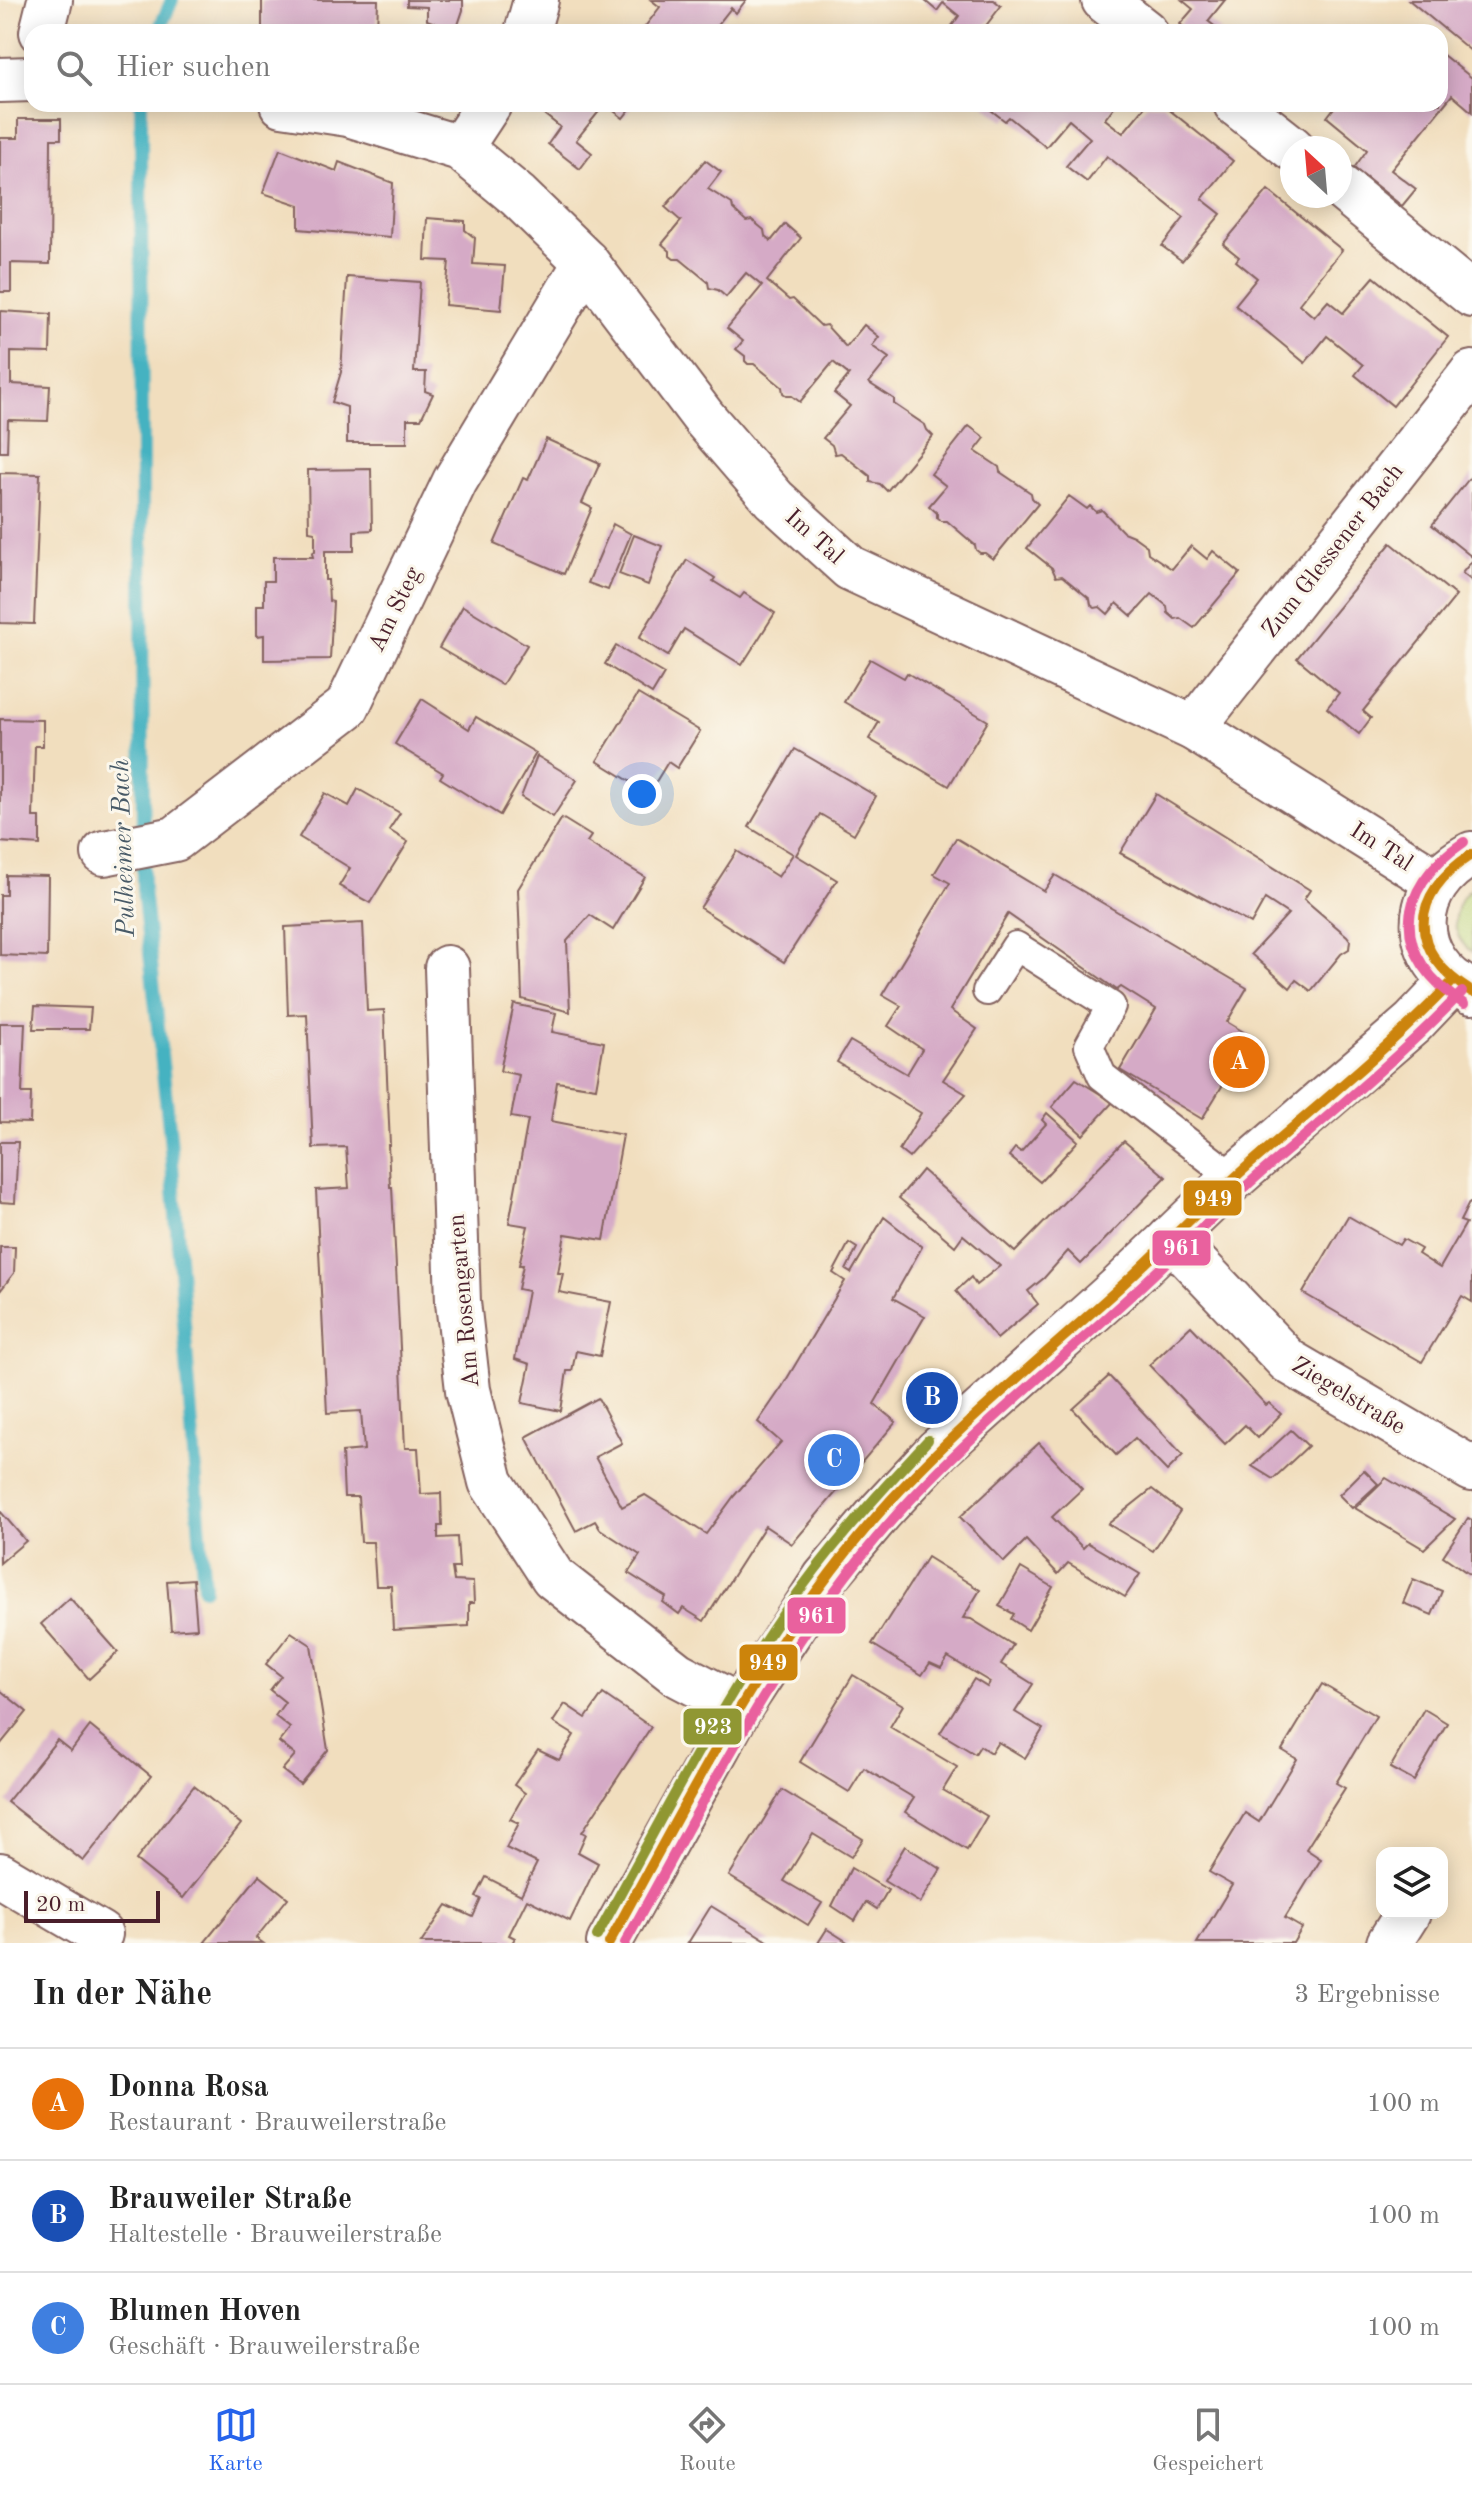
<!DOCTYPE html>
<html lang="de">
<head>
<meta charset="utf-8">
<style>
	body { margin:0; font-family:"Old Standard TT",serif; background:#f2f2f2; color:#222 }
	.controls { position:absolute; right:24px; bottom:24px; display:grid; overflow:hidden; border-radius:16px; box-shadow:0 4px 20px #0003 }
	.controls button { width:72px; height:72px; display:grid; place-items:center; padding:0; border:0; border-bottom:2px solid #e0e0e0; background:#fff; color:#222; font:40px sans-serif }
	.compass { position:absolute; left:1280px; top:136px; width:72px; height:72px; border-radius:50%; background:#fff; box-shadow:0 4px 20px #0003; rotate:334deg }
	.scale { position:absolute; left:24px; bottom:20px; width:136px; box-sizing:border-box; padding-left:8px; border:4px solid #4a1f2b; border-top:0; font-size:22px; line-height:28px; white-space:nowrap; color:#4a1f2b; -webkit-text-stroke:6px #fbf7ec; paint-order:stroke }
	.you { position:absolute; left:642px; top:794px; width:28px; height:28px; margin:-20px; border:6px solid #fff; border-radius:50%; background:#1a73e8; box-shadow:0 0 0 12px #1a73e833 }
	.badge { display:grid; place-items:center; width:52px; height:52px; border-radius:50%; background:#2563eb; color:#fff; font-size:26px; font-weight:700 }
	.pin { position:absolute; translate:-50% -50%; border:4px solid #fff; box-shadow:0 2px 8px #0006 }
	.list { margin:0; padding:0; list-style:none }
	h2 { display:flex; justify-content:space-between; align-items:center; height:104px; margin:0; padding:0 32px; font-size:34px }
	h2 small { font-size:26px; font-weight:400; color:#767676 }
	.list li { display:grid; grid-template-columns:52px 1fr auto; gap:24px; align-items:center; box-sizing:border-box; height:112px; padding:0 32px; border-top:2px solid #e0e0e0 }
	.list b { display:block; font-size:30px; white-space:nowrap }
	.list p { margin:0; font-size:26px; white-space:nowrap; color:#767676 }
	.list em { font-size:26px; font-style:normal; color:#767676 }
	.icon { flex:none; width:44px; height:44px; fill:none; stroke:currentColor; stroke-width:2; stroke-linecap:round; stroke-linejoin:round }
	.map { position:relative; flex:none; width:1472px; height:1943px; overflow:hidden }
	.search { position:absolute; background:#fff; box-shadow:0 4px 20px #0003; left:24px; right:24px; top:24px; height:88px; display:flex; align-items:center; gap:20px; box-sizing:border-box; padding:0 28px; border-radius:24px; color:#767676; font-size:30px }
	.sheet { height:440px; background:#fff }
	nav { display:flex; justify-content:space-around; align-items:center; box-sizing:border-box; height:112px; border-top:2px solid #e0e0e0; background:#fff; font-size:22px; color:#767676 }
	nav a { display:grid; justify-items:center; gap:4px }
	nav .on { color:#2563eb }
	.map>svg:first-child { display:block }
	.green { fill:#b9d277; stroke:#827851; stroke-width:2 }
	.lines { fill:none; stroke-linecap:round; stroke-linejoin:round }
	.stream { stroke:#45b2c1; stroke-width:14 }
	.building { fill:#d5aac6 }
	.service-casing { stroke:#84625e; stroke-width:32 }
	.minor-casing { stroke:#84625e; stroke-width:48 }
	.secondary-casing { stroke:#84625e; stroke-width:48 }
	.service { stroke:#fff; stroke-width:28 }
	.minor { stroke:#fff; stroke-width:44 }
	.secondary { stroke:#fff; stroke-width:44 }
	.bus-1-casing { stroke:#fbf7ec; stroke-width:16 }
	.bus-2-casing { stroke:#fbf7ec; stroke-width:16 }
	.bus-3-casing { stroke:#fbf7ec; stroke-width:16 }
	.bus-1 { stroke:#cc840b; stroke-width:10 }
	.bus-2 { stroke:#e9619e; stroke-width:10 }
	.bus-3 { stroke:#909733; stroke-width:10 }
	.labels { text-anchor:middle; stroke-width:6; stroke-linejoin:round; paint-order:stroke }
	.street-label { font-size:24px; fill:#4a1f2b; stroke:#fbf7ec }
	.water-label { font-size:26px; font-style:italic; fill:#485a67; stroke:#fbf7ec }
	.line-badge { stroke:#fbf7ec; stroke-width:3 }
	.badge-label { font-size:22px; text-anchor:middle; font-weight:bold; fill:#fff }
</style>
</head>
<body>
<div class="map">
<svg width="1472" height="1943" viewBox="0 0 1472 1943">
	<rect width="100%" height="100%" fill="#fbf7ec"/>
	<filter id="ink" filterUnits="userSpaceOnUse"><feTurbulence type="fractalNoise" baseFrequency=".0125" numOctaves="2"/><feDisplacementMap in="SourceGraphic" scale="16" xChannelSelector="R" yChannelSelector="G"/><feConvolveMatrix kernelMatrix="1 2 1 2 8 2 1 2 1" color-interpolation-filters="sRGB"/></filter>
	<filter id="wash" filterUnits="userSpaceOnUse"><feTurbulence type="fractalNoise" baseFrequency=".006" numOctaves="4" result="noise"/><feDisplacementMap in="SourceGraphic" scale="32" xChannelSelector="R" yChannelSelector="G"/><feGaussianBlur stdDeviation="1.8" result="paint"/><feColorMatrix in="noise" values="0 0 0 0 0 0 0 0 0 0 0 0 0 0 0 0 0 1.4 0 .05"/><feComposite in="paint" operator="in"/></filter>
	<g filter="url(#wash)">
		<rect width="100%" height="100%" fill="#f1debe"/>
		<!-- green -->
		<path class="green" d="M1472 888V952C1449 935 1450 905 1472 888Z"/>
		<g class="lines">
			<!-- stream -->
			<g class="stream">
				<polyline points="158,32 172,0"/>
				<polyline points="141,104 143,889 170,1136 204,1588"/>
			</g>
		</g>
		<g id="blocks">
			<!-- building -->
			<g class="building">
				<polygon points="262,0 378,0 377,32 262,32"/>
				<polygon points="407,0 463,0 463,10 456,31 427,20 427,7 407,6"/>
				<polygon points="651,0 746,0 736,13 731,8 712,32 641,32 660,7"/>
				<polygon points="924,0 994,0 1001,6 981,32 951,32 949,30 959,16 943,3 937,11"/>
				<polygon points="1182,0 1225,0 1208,21 1222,32 1190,32 1180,24 1193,9"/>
				<polygon points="1409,0 1472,0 1472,52"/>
				<polygon points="1443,55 1472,78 1472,112 1452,95 1391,170 1416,189 1402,206 1354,168 1367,150 1327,117 1337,104 1440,104 1440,58"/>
				<polygon points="537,104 605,104 576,140 592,153 580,169 548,144 560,127 535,107"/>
				<polygon points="605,104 634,104 623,118"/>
				<polygon points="983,104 1116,104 1105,119 1123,133 1147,104 1162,104 1233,161 1202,199 1221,214 1182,261 1162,246 1184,218 1107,156 1087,182 1066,166 1090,138 1069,120 1046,147 1009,117 1005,121"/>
				<polygon points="18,119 61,119 61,139 51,139 50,264 11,263 11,292 0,292 0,138 18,138"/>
				<polygon points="280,149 336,171 339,162 393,183 390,237 299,229 299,205 263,193"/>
				<polygon points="705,160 721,172 708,189 732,204 733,209 746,221 752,220 764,230 765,236 771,241 785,224 801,238 767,281 789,300 793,299 821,326 826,325 846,347 864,325 879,337 872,346 889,358 869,383 894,399 894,404 925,425 927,430 933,436 887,491 880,484 870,482 870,476 841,453 835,454 832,445 823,438 850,406 834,393 849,375 833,362 800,402 792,396 787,396 783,393 782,387 754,364 748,364 745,361 745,356 736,349 743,341 727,328 762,286 746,273 726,297 718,290 709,288 708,282 680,259 674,259 670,256 670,251 662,244 681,221 665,207"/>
				<polygon points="1268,190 1342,250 1299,304 1314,317 1328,301 1343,313 1374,277 1448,337 1393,406 1355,375 1363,365 1327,336 1305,363 1235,305 1257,278 1236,261 1239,257 1223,244"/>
				<polygon points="427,218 465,221 465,230 475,238 473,264 505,266 501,310 445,305 449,261 425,260"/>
				<polygon points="347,277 420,282 414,372 426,372 425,391 433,394 421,419 407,419 407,443 347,443 347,407 332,402 341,372"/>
				<polygon points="0,311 51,314 50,353 11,352 11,384 50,386 48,421 8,420 7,452 0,452"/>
				<polygon points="969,426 985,438 975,451 999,467 1000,472 1031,493 1032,498 1038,504 993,559 985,553 980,553 976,550 975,545 947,521 941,521 937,518 937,513 929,506 946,486 931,474"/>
				<polygon points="546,439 600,463 582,503 592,508 564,574 494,544 523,478 528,480"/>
				<polygon points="371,469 372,530 354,531 354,551 325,551 325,580 328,580 329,601 333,602 330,659 264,660 264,635 257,636 257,605 264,605 264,581 273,581 273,557 313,557 312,553 315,551 315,532 309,531 308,470"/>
				<polygon points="0,473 40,474 34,624 0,623"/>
				<polygon points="1472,475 1472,557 1432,525"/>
				<polygon points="1069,496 1087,509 1090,506 1096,512 1102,510 1123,532 1133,536 1147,546 1148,553 1172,569 1191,546 1207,559 1213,551 1240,573 1194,628 1180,618 1175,619 1168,613 1167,606 1152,594 1132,616 1117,603 1108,614 1100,607 1095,608 1091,605 1090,599 1062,576 1056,577 1052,568 1027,548"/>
				<polygon points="613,524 631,534 608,590 588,583"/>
				<polygon points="634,535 662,546 648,585 619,574"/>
				<polygon points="1391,543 1456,596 1363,711 1371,718 1359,734 1327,708 1339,693 1297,658"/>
				<polygon points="687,560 715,578 713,581 740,598 744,593 775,613 742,665 684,629 668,656 639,638"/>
				<polygon points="1472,561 1472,581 1462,573"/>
				<polygon points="463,606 527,645 502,685 439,648"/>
				<polygon points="616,646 664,674 652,694 605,664"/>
				<polygon points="870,659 904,678 907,673 988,721 949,786 869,739 879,722 844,702"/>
				<polygon points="638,694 700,731 677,768 668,762 649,793 597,761"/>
				<polygon points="422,699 469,729 476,717 536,753 500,815 440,778 443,773 395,744"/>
				<polygon points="0,719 43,720 43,746 35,746 33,817 40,817 40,845 0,842"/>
				<polygon points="795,749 876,796 854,834 820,814 796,855 837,880 784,962 700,908 737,851 778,877 793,854 749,827"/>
				<polygon points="537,756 577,780 553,817 521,797"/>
				<polygon points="358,789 400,813 389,830 408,842 370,903 339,886 350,868 299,837 325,793 349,806"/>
				<polygon points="1156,794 1310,890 1304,899 1347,936 1350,940 1349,949 1341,954 1311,991 1296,980 1290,988 1251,954 1288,914 1265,899 1251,924 1120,853"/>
				<polygon points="562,818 591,836 587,842 645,877 613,930 590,915 567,941 570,1012 522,999 521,965 518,889"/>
				<polygon points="956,838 1044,891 1055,875 1247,988 1227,1022 1252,1037 1202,1119 1120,1070 1156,1009 1121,987 1117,990 1008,914 950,1010 977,1029 943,1080 966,1094 909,1158 899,1150 921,1113 837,1062 850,1041 907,1074 922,1049 888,1026 901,1006 882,995 950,883 934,874"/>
				<polygon points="6,875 48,876 47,957 0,955 0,895 6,895"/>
				<polygon points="363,923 367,1011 384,1010 390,1145 388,1145 390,1187 392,1187 405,1448 418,1448 421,1494 441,1493 442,1526 438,1526 438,1538 457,1537 459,1568 452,1568 454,1581 473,1582 474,1603 469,1603 469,1626 393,1630 391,1586 376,1586 373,1542 361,1542 358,1497 344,1497 342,1452 364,1450 361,1411 327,1413 316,1190 349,1188 346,1147 313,1148 307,1014 288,1015 285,927"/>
				<polygon points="514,1004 556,1013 552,1032 604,1042 596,1088 557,1082 551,1121 623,1135 604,1240 565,1234 558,1273 563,1273 559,1292 611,1302 600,1356 576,1351 572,1371 567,1371 561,1411 522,1403 530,1364 515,1359 528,1291 518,1289 523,1265 519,1265 528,1226 509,1223 528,1120 511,1117 519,1075 500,1071"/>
				<polygon points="35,1006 91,1008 89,1029 33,1029"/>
				<polygon points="0,1023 25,1023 22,1093 31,1093 30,1123 0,1122"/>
				<polygon points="1076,1079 1113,1102 1083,1135 1052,1107"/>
				<polygon points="1047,1113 1078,1141 1040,1182 1009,1156 1015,1148 1021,1152 1046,1124 1042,1120"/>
				<polygon points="1124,1141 1166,1177 1081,1264 1068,1251 1044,1278 1028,1291 1038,1304 997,1339 956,1291 971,1277 976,1285 1000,1266 963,1235 955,1246 899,1198 922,1170 1015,1252"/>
				<polygon points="0,1142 18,1142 15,1203 0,1202"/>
				<polygon points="1469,1203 1472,1204 1472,1302 1462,1296 1422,1362 1303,1293 1348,1216 1399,1245 1403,1239 1421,1249 1418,1254 1440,1268 1466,1223 1460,1221"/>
				<polygon points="884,1217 922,1247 893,1298 925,1316 874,1404 896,1422 792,1544 765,1526 704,1621 683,1608 679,1614 663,1602 666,1597 628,1573 640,1555 600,1529 595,1521 576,1531 526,1437 598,1398 622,1443 595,1457 622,1507 645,1495 706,1534 734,1496 781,1442 758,1422 782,1387 845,1281 833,1273 849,1243 857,1248 846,1270 851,1273"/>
				<polygon points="0,1247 15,1247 14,1273 0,1291"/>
				<polygon points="1191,1326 1266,1405 1269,1403 1281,1414 1258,1438 1245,1425 1225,1444 1149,1365"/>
				<polygon points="1109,1376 1183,1455 1167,1471 1135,1438 1116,1455 1073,1409"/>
				<polygon points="1291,1430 1308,1446 1273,1479 1252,1466"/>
				<polygon points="1039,1443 1082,1489 1052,1517 1083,1548 1088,1543 1140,1574 1125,1597 1068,1563 1058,1574 1026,1540 1004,1562 960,1517"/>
				<polygon points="1364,1470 1378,1484 1352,1508 1339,1495"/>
				<polygon points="1386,1478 1426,1502 1455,1519 1424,1549 1355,1508"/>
				<polygon points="1152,1489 1180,1511 1153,1551 1108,1524"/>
				<polygon points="0,1511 26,1541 0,1563"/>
				<polygon points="1468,1518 1472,1520 1472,1576 1443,1556"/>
				<polygon points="927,1557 980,1590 963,1618 971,1619 1013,1645 1001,1664 1033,1684 1015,1712 1043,1729 1025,1758 998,1742 991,1753 980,1746 975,1754 940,1733 974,1679 987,1687 990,1682 948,1657 941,1668 930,1663 922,1675 872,1644"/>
				<polygon points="1021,1568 1053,1587 1028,1630 1011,1619 1014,1614 999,1606"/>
				<polygon points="193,1579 197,1628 171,1630 167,1581"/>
				<polygon points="1413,1579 1442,1591 1432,1615 1403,1603"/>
				<polygon points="70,1598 118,1652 89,1679 41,1624"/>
				<polygon points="291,1632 311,1645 328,1750 300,1784 282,1770 295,1755 279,1742 290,1728 275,1716 285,1702 270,1690 281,1676 266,1664"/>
				<polygon points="853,1675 903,1705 890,1727 957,1767 943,1790 987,1816 967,1850 905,1812 914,1798 864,1768 849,1792 800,1762"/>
				<polygon points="1322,1684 1376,1716 1336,1783 1345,1788 1306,1849 1321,1859 1285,1918 1302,1928 1293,1943 1197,1943 1232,1885 1209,1872 1245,1813 1259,1822 1297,1759 1282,1750"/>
				<polygon points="0,1690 27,1712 0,1745"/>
				<polygon points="603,1694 651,1727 582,1832 586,1834 578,1852 598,1863 570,1921 527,1899 509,1935 515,1938 512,1943 421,1943 447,1905 473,1917 481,1899 476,1897 486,1877 521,1895 537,1863 506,1848 519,1823 510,1819 525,1793 514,1785 538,1750 559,1760 574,1735 553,1722 565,1704 586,1718"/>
				<polygon points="1424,1709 1447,1723 1414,1781 1390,1768"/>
				<polygon points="90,1726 151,1776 83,1861 7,1802 57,1740 71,1751"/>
				<polygon points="194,1786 241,1824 183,1898 136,1860"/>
				<polygon points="782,1790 863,1839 851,1857 813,1834 784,1881 822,1903 808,1925 729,1876"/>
				<polygon points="905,1846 941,1869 920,1903 884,1881"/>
				<polygon points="851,1868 888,1890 877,1909 866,1902 855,1921 832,1906"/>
				<polygon points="259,1875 288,1898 256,1938 263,1943 204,1943"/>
				<polygon points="711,1906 771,1943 688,1943"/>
				<polygon points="827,1929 849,1943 818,1943"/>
			</g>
		</g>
	</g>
	<g filter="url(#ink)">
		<use href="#blocks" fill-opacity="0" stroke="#84625e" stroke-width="2"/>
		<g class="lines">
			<defs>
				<polyline id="service" points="987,991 1016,946 1111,1006 1089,1046 1102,1076 1234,1178"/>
				<g id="minor">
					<polyline points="1104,0 1145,32"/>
					<polyline points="42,32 50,0"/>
					<polyline points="527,32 536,0"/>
					<polyline points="0,80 32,79"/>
					<polyline points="282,104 348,114 460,148 518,196 586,262 704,418 774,499 850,568 1193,728 1436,881"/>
					<polyline points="1236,104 1292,148"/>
					<polyline points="460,148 489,104"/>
					<polyline points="1340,187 1472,295"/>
					<polyline points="1193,728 1472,373"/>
					<polyline points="104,853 175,839 347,707 455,481 586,262"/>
					<polyline points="447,968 458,1302 468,1390 491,1482 553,1577 677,1674 740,1707"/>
					<polyline points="1171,1238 1288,1361 1472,1469"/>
					<polyline points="0,1875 100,1934"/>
					<polyline points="1389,1943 1408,1913"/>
				</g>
				<g id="secondary">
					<path d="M1472 854C1408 886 1407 961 1472 992"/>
					<polyline points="609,1943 740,1707 825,1578 881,1511 938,1450 1121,1286 1234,1178 1413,1023 1452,982"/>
				</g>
			</defs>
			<!-- service casing -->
			<use href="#service" class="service-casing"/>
			<!-- minor casing -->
			<use href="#minor" class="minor-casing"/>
			<!-- secondary casing -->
			<use href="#secondary" class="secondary-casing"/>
			<!-- service -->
			<use href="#service" class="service"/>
			<!-- minor -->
			<use href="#minor" class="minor"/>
			<!-- secondary -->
			<use href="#secondary" class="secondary"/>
			<defs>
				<g id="bus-1">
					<path d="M1472 854C1408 896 1407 951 1472 992"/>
					<path d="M609 1943C691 1794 768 1638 881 1511 953 1430 1038 1361 1118 1289 1163 1248 1204 1204 1250 1164 1318 1105 1389 1048 1452 982"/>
				</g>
				<g id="bus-2">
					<path d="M1464 842C1392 890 1391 957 1464 1004"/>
					<path d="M625 1943C706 1798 781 1645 892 1520 963 1440 1047 1372 1126 1300 1172 1259 1215 1213 1262 1172 1330 1114 1400 1057 1462 992"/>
				</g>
				<path id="bus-3" d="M597 1936C657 1828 713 1716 783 1614 826 1551 876 1496 928 1440"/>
			</defs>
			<!-- bus-1 casing -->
			<use href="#bus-1" class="bus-1-casing"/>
			<!-- bus-2 casing -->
			<use href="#bus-2" class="bus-2-casing"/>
			<!-- bus-3 casing -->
			<use href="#bus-3" class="bus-3-casing"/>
			<!-- bus-1 -->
			<use href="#bus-1" class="bus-1"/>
			<!-- bus-2 -->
			<use href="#bus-2" class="bus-2"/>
			<!-- bus-3 -->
			<use href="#bus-3" class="bus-3"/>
		</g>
	</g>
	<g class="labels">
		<!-- street labels -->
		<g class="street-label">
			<text transform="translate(815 536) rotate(42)" y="8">Im Tal</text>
			<text transform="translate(1332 550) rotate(-52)" y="8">Zum Glessener Bach</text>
			<text transform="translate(394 609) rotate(-64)" y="8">Am Steg</text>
			<text transform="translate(1382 846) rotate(33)" y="8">Im Tal</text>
			<text transform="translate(463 1301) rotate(-95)" y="8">Am Rosengarten</text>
			<text transform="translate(1349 1395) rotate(31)" y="8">Ziegelstraße</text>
		</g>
		<!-- water labels -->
		<g class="water-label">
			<text transform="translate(122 848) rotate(-92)" y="9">Pulheimer Bach</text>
		</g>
	</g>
	<g class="line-badge">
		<rect x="1182" y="1179" width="61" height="38" rx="8" fill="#cc840b"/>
		<rect x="1151" y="1229" width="61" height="38" rx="8" fill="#e9619e"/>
		<rect x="786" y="1596" width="61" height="39" rx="8" fill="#e9619e"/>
		<rect x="738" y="1643" width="61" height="39" rx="8" fill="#cc840b"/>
		<rect x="682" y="1707" width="61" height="39" rx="8" fill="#909733"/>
	</g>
	<g class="badge-label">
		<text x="1213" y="1206">949</text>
		<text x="1182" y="1255">961</text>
		<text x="817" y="1623">961</text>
		<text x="768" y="1670">949</text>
		<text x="713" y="1734">923</text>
	</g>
</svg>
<div class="controls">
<button><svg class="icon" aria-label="layers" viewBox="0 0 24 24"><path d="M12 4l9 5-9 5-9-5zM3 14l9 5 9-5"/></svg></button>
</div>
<svg class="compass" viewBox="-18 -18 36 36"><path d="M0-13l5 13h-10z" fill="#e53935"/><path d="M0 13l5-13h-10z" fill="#767676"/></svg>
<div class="scale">20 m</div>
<div class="you"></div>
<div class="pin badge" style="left:1239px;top:1062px;background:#e8710a">A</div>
<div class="pin badge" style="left:932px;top:1398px;background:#1a4fb4">B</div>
<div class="pin badge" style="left:834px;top:1460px;background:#3f7fe0">C</div>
<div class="search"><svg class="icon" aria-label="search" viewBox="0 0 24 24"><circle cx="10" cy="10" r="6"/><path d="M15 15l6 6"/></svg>Hier suchen</div>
</div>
<section class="sheet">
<h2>In der Nähe<small>3 Ergebnisse</small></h2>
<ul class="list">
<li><span class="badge" style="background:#e8710a">A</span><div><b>Donna Rosa</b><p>Restaurant · Brauweilerstraße</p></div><em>100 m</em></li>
<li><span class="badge" style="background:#1a4fb4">B</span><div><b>Brauweiler Straße</b><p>Haltestelle · Brauweilerstraße</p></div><em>100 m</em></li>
<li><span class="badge" style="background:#3f7fe0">C</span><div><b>Blumen Hoven</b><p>Geschäft · Brauweilerstraße</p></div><em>100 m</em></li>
</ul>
</section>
<nav>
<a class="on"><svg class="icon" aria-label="map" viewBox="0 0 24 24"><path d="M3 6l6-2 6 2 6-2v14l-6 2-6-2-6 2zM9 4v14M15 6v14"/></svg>Karte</a>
<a><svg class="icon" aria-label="directions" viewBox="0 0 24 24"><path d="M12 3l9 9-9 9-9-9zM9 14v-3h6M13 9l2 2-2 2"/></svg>Route</a>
<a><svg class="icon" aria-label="saved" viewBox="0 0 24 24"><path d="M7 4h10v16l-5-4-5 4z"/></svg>Gespeichert</a>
</nav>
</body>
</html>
